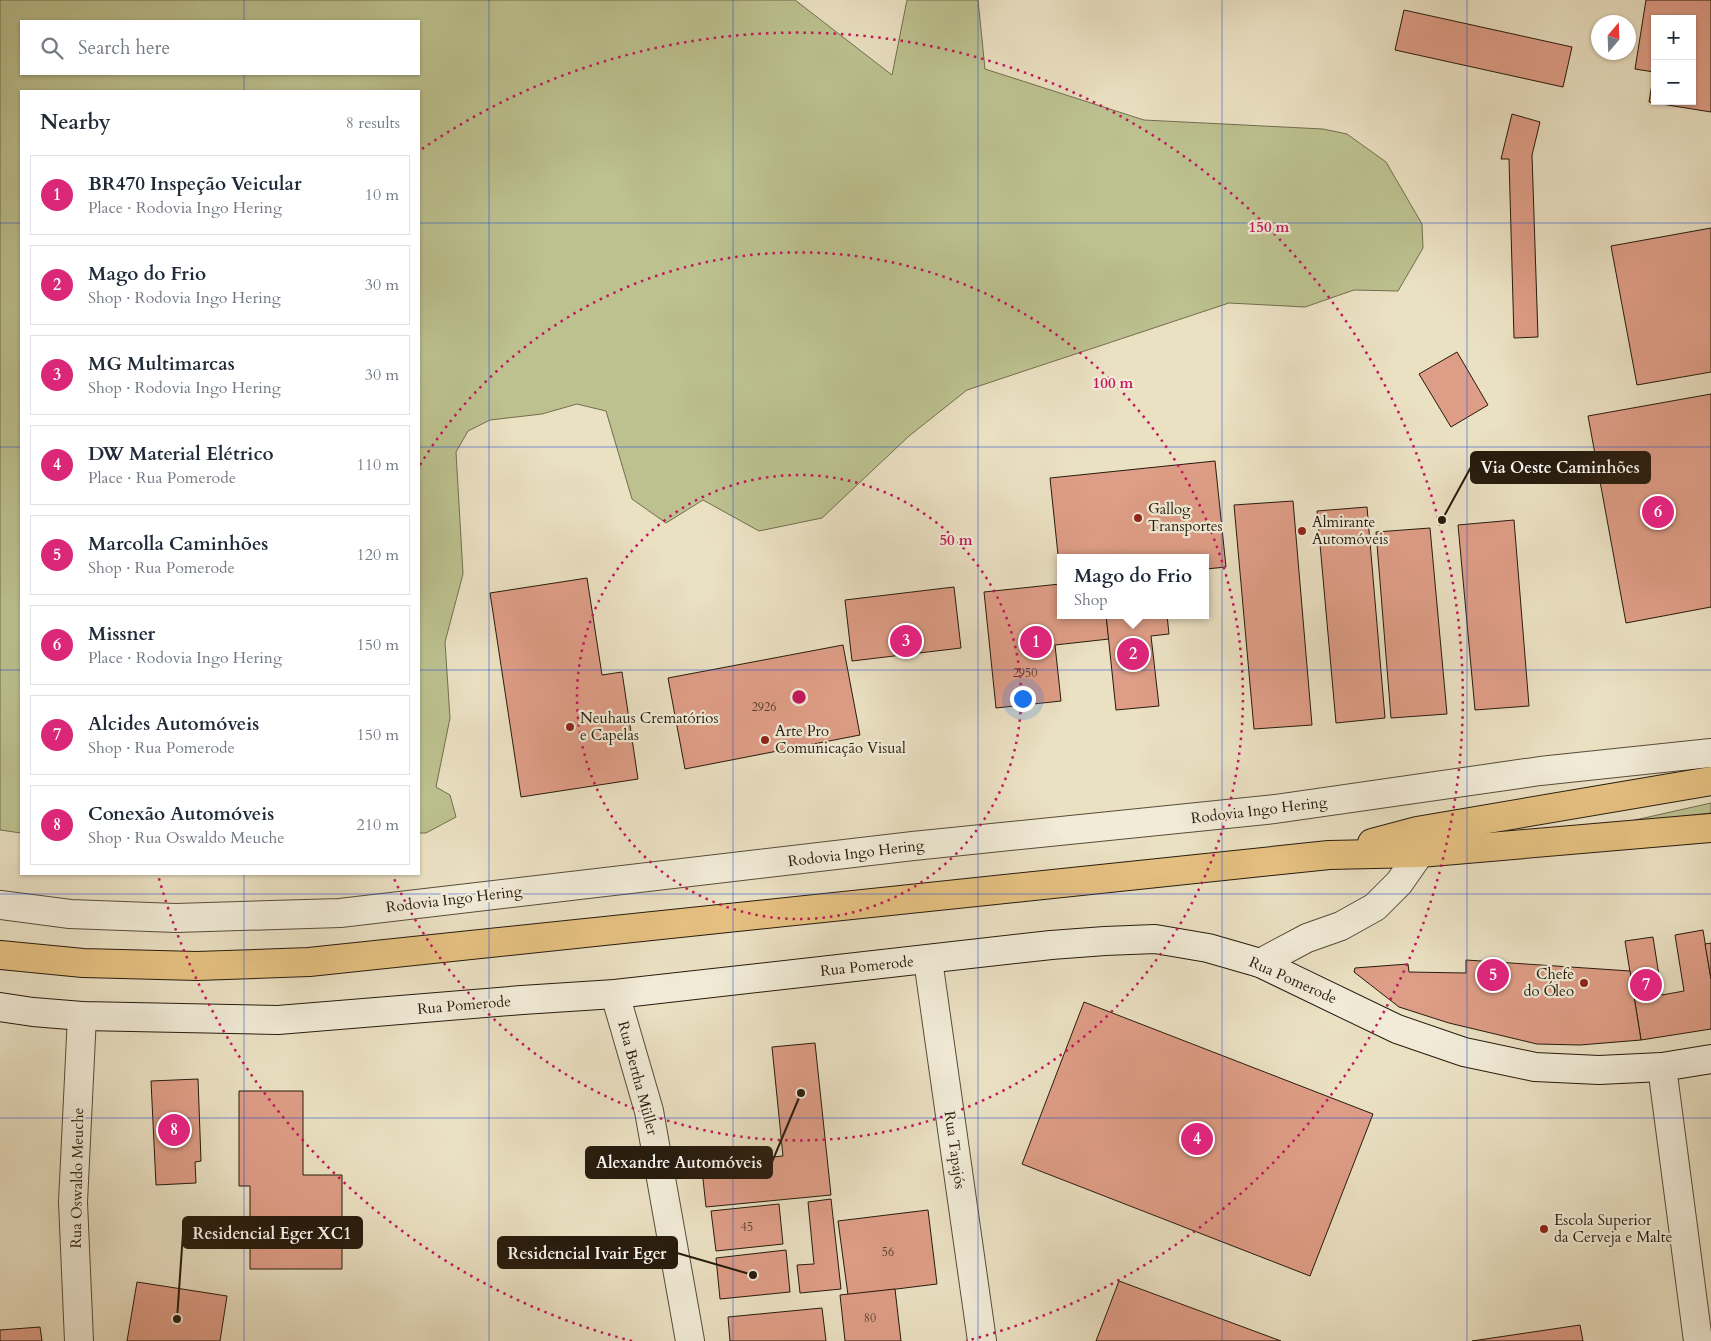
<!DOCTYPE html>
<html lang="en">
<head>
<meta charset="utf-8">
<style>
	body { margin:0; font-family:Cardo,serif; background:#f6f6f7; color:#1f2937 }
	.controls { position:absolute; right:15px; top:15px; display:grid; overflow:hidden; border-radius:0px; box-shadow:0 1px 4px #0004 }
	.controls button { width:45px; height:45px; display:grid; place-items:center; padding:0; border:0; border-bottom:1px solid #e0e1e3; background:#fff; color:#1f2937; font:25px sans-serif }
	.compass { position:absolute; left:1591px; top:15px; width:45px; height:45px; border-radius:50%; background:#fff; box-shadow:0 1px 4px #0004; rotate:19deg }
	.you { position:absolute; left:1022px; top:698px; width:18px; height:18px; margin:-12px; border:4px solid #fff; border-radius:50%; background:#1a73e8; box-shadow:0 0 0 8px #1a73e833 }
	.badge { display:grid; place-items:center; width:32px; height:32px; border-radius:50%; background:#db2777; color:#fff; font-size:16px; font-weight:700 }
	.pin { position:absolute; translate:-50% -50%; border:2px solid #fff; box-shadow:0 1px 5px #0006 }
	.popup { position:absolute; left:1057px; top:554px; width:152px; height:65px; box-sizing:border-box; display:grid; place-content:center; border-radius:0px; background:#fff; filter:drop-shadow(0 1px 4px #0005); font-size:16px; white-space:nowrap; color:#747a83 }
	.popup b { font-size:19px; color:#1f2937 }
	.popup::after { content:''; position:absolute; left:50%; top:100%; margin-left:-10px; border:10px solid transparent; border-top-color:#fff }
	.list { margin:0; padding:0; list-style:none }
	h2 { display:flex; justify-content:space-between; align-items:center; height:65px; margin:0; padding:0 20px; font-size:21px }
	h2 small { font-size:16px; font-weight:400; color:#747a83 }
	.list li { display:grid; grid-template-columns:32px 1fr auto; gap:15px; align-items:center; box-sizing:border-box; height:80px; margin:0 10px 10px; padding:0 10px; border:1px solid #e0e1e3; border-radius:0px }
	.list b { display:block; font-size:19px; white-space:nowrap }
	.list p { margin:0; font-size:16px; white-space:nowrap; color:#747a83 }
	.list em { font-size:16px; font-style:normal; color:#747a83 }
	.icon { flex:none; width:28px; height:28px; fill:none; stroke:currentColor; stroke-width:2; stroke-linecap:round; stroke-linejoin:round }
	.map { position:relative; flex:none; width:1711px; height:1341px; overflow:hidden }
	.search { position:absolute; background:#fff; box-shadow:0 1px 4px #0004; left:20px; top:20px; width:400px; height:55px; display:flex; align-items:center; gap:12px; box-sizing:border-box; padding:0 18px; border-radius:0px; color:#747a83; font-size:19px }
	.panel { position:absolute; background:#fff; box-shadow:0 1px 4px #0004; left:20px; top:90px; width:400px; height:785px; border-radius:0px }
	.map>svg:first-child { display:block }
	.green { fill:#bcc18f; stroke:#726e4e; fill-rule:evenodd }
	.building { fill:#de9d86; stroke:#271b0d; fill-rule:evenodd }
	.lines { fill:none; stroke-linecap:round; stroke-linejoin:round }
	.street-casing { stroke:#584c3a; stroke-width:30 }
	.secondary-casing { stroke:#271b0d; stroke-width:30 }
	.highway-casing { stroke:#271b0d; stroke-width:30 }
	.street { stroke:#f1ebd7; stroke-width:28 }
	.secondary { stroke:#f1ebd7; stroke-width:28 }
	.highway { stroke:#e5c081; stroke-width:28 }
	.grid { fill:none; stroke:#1d4ed8; stroke-width:1; stroke-opacity:0.55 }
	.ring { fill:none; stroke:#c2185b; stroke-width:2.5; stroke-dasharray:2.5 5 }
	.poi-dot { fill:#8f2418; stroke:#f1ebd7; stroke-width:2 }
	.labels { text-anchor:middle; stroke-width:4.5; stroke-linejoin:round; paint-order:stroke }
	.number-label { font-size:12px; fill:#553c2b }
	.poi-label { font-size:15px; fill:#271b0d; stroke:#f1ebd7; text-anchor:start }
	.street-label { font-size:15px; fill:#271b0d; stroke:#f1ebd7 }
	.centre { fill:#c2185b; stroke:#f1ebd7; stroke-width:2.5 }
	.ring-label { font-size:15px; text-anchor:middle; font-weight:bold; fill:#c2185b; stroke:#f1ebd7; stroke-width:4.5; stroke-linejoin:round; paint-order:stroke }
	.leader { fill:none; stroke:#271b0d; stroke-width:2 }
	.callout-dot { fill:#271b0d; stroke:#f1ebd7; stroke-width:2 }
	.callout { fill:#271b0d; stroke:#271b0d; stroke-width:2 }
	.callout-label { font-size:16px; text-anchor:middle; font-weight:bold; fill:#fff }
</style>
</head>
<body>
<div class="map">
<svg width="1711" height="1341" viewBox="0 0 1711 1341">
	<rect width="100%" height="100%" fill="#eae0c2"/>
	<filter id="stains"><feTurbulence type="fractalNoise" baseFrequency=".004" numOctaves="4"/><feColorMatrix values="0 0 0 0 .2 0 0 0 0 .09 0 0 0 0 .02 0 0 0 .5 -.17"/></filter>
	<radialGradient id="worn" r=".72"><stop offset=".6" stop-color="#630" stop-opacity="0"/><stop offset="1" stop-color="#630" stop-opacity=".3"/></radialGradient>
	<!-- green -->
	<g class="green">
		<path d="M0 0H795L892 75 907 0H978L985 69 1144 120 1323 129 1347 134 1386 162 1422 224 1423 248 1398 291 1354 290 1305 307 1229 303 967 390 909 436 822 518 759 531 703 500 666 523 632 499 606 411 577 404 542 414 490 420 468 431 456 452 463 574 445 642 450 718 436 787 450 795 456 817 426 833H419V91H21V833L0 830ZM21 21H419V74H21Z"/>
		<polygon points="1711,803 1711,813 1617,824"/>
	</g>
	<!-- building -->
	<g class="building">
		<path d="M1646 0H1711V112L1649 102 1654 72 1635 69ZM1655 19H1692V101H1655Z"/>
		<polygon points="1404,10 1572,47 1563,87 1395,50"/>
		<polygon points="1512,114 1540,122 1532,155 1538,337 1514,338 1509,159 1501,159"/>
		<polygon points="1711,228 1711,372 1637,385 1611,246"/>
		<polygon points="1457,352 1488,405 1451,427 1419,374"/>
		<polygon points="1711,394 1711,607 1626,623 1588,416"/>
		<polygon points="1215,461 1226,567 1206,569 1206,558 1060,558 1060,574 1050,478"/>
		<polygon points="1293,501 1312,725 1254,729 1234,505"/>
		<polygon points="1367,507 1385,718 1336,723 1317,511"/>
		<polygon points="1514,520 1529,706 1475,710 1458,525"/>
		<polygon points="1430,528 1447,714 1391,718 1376,532"/>
		<polygon points="587,578 602,675 622,672 638,779 521,797 490,593"/>
		<polygon points="1060,584 1060,615 1106,615 1109,639 1055,645 1061,701 996,708 984,592"/>
		<polygon points="954,587 961,648 852,661 845,600"/>
		<polygon points="1106,615 1167,615 1169,634 1151,636 1159,706 1116,710"/>
		<polygon points="843,645 860,735 685,769 668,678"/>
		<polygon points="1703,930 1711,979 1711,1029 1641,1040 1625,941 1653,937 1662,995 1684,991 1675,935"/>
		<polygon points="1711,943 1711,979 1705,944"/>
		<polygon points="1466,960 1630,971 1641,1040 1580,1045 1537,1044 1449,1023 1399,1007 1354,972 1355,968 1408,964 1409,972 1466,973"/>
		<polygon points="1084,1002 1373,1114 1310,1276 1022,1164"/>
		<polygon points="815,1043 831,1195 706,1207 700,1151 739,1147 740,1160 783,1156 772,1047"/>
		<polygon points="198,1079 201,1161 195,1162 196,1183 156,1185 151,1081"/>
		<polygon points="239,1091 303,1091 303,1175 342,1175 342,1269 250,1269 250,1186 239,1186"/>
		<polygon points="831,1199 841,1289 800,1293 797,1265 814,1264 808,1202"/>
		<polygon points="779,1204 783,1244 716,1251 711,1211"/>
		<polygon points="928,1210 937,1284 848,1295 838,1221"/>
		<polygon points="786,1250 790,1292 720,1299 716,1258"/>
		<polygon points="1119,1281 1281,1341 1096,1341"/>
		<polygon points="137,1282 227,1296 220,1341 127,1341"/>
		<polygon points="895,1289 901,1341 845,1341 840,1295"/>
		<polygon points="822,1308 826,1341 730,1341 728,1317"/>
		<polygon points="1580,1325 1583,1341 1472,1341"/>
		<polygon points="40,1327 42,1341 0,1341 0,1330"/>
	</g>
	<g class="lines">
		<defs>
			<g id="street">
				<polyline points="0,905 70,914 176,918 340,913 913,846 1275,809 1540,771 1711,753"/>
				<polyline points="928,960 982,1341"/>
				<polyline points="1260,963 1307,938 1341,926 1375,907 1399,883 1420,853"/>
				<polyline points="615,994 649,1111 690,1341"/>
				<polyline points="1662,1067 1698,1341"/>
				<polyline points="79,1341 73,1202 82,1016"/>
			</g>
			<polyline id="secondary" points="0,1007 33,1012 82,1016 278,1020 522,1000 615,994 1051,945 1105,941 1155,939 1208,948 1260,963 1397,1029 1464,1052 1535,1067 1599,1070 1662,1067 1711,1059"/>
			<g id="highway">
				<polyline points="1372,843 1417,831 1711,781"/>
				<polyline points="0,955 83,963 197,966 309,962 1329,855 1420,853 1711,828"/>
			</g>
		</defs>
		<!-- street casing -->
		<use href="#street" class="street-casing"/>
		<!-- secondary casing -->
		<use href="#secondary" class="secondary-casing"/>
		<!-- highway casing -->
		<use href="#highway" class="highway-casing"/>
		<!-- street -->
		<use href="#street" class="street"/>
		<!-- secondary -->
		<use href="#secondary" class="secondary"/>
		<!-- highway -->
		<use href="#highway" class="highway"/>
	</g>
	<!-- grid -->
	<path class="grid" d="M244 0V21M489 0V1341M733 0V1341M978 0V1341M1222 0V1341M1467 0V1341M244 74V91M0 223H21M419 223H1711M0 447H21M419 447H1711M0 670H21M419 670H1711M244 874V1341M0 894H1711M0 1118H1711"/>
	<!-- distance rings -->
	<g class="ring">
		<circle cx="799" cy="697" r="222"/>
		<path d="M420 465A444 444 0 1 1 392 874"/>
		<path d="M632 1341A665 665 0 0 1 158 875M422 149A665 665 0 1 1 966 1341"/>
	</g>
	<!-- markers -->
	<g class="poi-dot">
		<circle cx="1138" cy="518" r="5"/>
		<circle cx="1302" cy="531" r="5"/>
		<circle cx="570" cy="727" r="5"/>
		<circle cx="765" cy="740" r="5"/>
		<circle cx="1584" cy="983" r="5"/>
		<circle cx="1544" cy="1229" r="5"/>
	</g>
	<g class="labels">
		<!-- number labels -->
		<g class="number-label">
			<text x="1025" y="677">2950</text>
			<text x="764" y="711">2926</text>
			<text x="747" y="1231">45</text>
			<text x="888" y="1256">56</text>
			<text x="870" y="1322">80</text>
		</g>
		<!-- poi labels -->
		<g class="poi-label">
			<text x="1148" y="514">Gallog<tspan x="1148" dy="17">Transportes</tspan></text>
			<text x="1312" y="527">Almirante<tspan x="1312" dy="17">Automóveis</tspan></text>
			<text x="580" y="723">Neuhaus Crematórios<tspan x="580" dy="17">e Capelas</tspan></text>
			<text x="775" y="736">Arte Pro<tspan x="775" dy="17">Comunicação Visual</tspan></text>
			<text x="1574" y="979" text-anchor="end">Chefe<tspan x="1574" dy="17">do Óleo</tspan></text>
			<text x="1554" y="1225">Escola Superior<tspan x="1554" dy="17">da Cerveja e Malte</tspan></text>
		</g>
		<!-- street labels -->
		<g class="street-label">
			<text transform="translate(1259 810) rotate(-7)" y="5">Rodovia Ingo Hering</text>
			<text transform="translate(856 853) rotate(-7)" y="5">Rodovia Ingo Hering</text>
			<text transform="translate(454 899) rotate(-7)" y="5">Rodovia Ingo Hering</text>
			<text transform="translate(867 966) rotate(-6)" y="5">Rua Pomerode</text>
			<text transform="translate(1293 980) rotate(24)" y="5">Rua Pomerode</text>
			<text transform="translate(464 1005) rotate(-5)" y="5">Rua Pomerode</text>
			<text transform="translate(638 1078) rotate(75)" y="5">Rua Bertha Müller</text>
			<text transform="translate(955 1150) rotate(82)" y="5">Rua Tapajós</text>
			<text transform="translate(77 1178) rotate(-89)" y="5">Rua Oswaldo Meuche</text>
		</g>
	</g>
	<circle cx="799" cy="697" r="8" class="centre"/>
	<g class="ring-label">
		<text x="1269" y="232">150 m</text>
		<text x="1113" y="388">100 m</text>
		<text x="956" y="545">50 m</text>
	</g>
	<!-- callouts -->
	<path class="leader" d="M1442 520L1471 467M801 1093L772 1162M177 1319L183 1233M753 1275L677 1253"/>
	<g class="callout-dot">
		<circle cx="1442" cy="520" r="5"/>
		<circle cx="801" cy="1093" r="5"/>
		<circle cx="177" cy="1319" r="5"/>
		<circle cx="753" cy="1275" r="5"/>
	</g>
	<g class="callout">
		<rect x="1471" y="452" width="179" height="31" rx="5"/>
		<rect x="586" y="1147" width="186" height="31" rx="5"/>
		<rect x="183" y="1217" width="179" height="31" rx="5"/>
		<rect x="498" y="1237" width="179" height="31" rx="5"/>
	</g>
	<g class="callout-label">
		<text x="1560" y="473">Via Oeste Caminhões</text>
		<text x="679" y="1168">Alexandre Automóveis</text>
		<text x="272" y="1239">Residencial Eger XC1</text>
		<text x="587" y="1259">Residencial Ivair Eger</text>
	</g>
	<rect width="100%" height="100%" filter="url(#stains)"/>
	<rect width="100%" height="100%" fill="url(#worn)"/>
</svg>
<div class="controls">
<button>+</button>
<button>−</button>
</div>
<svg class="compass" viewBox="-18 -18 36 36"><path d="M0-13l5 13h-10z" fill="#e53935"/><path d="M0 13l5-13h-10z" fill="#747a83"/></svg>
<div class="you"></div>
<div class="pin badge" style="left:1036px;top:642px">1</div>
<div class="pin badge" style="left:1133px;top:654px">2</div>
<div class="popup"><b>Mago do Frio</b>Shop</div>
<div class="pin badge" style="left:906px;top:641px">3</div>
<div class="pin badge" style="left:1197px;top:1139px">4</div>
<div class="pin badge" style="left:1493px;top:975px">5</div>
<div class="pin badge" style="left:1658px;top:512px">6</div>
<div class="pin badge" style="left:1646px;top:985px">7</div>
<div class="pin badge" style="left:174px;top:1130px">8</div>
<div class="search"><svg class="icon" aria-label="search" viewBox="0 0 24 24"><circle cx="10" cy="10" r="6"/><path d="M15 15l6 6"/></svg>Search here</div>
<section class="panel">
<h2>Nearby<small>8 results</small></h2>
<ul class="list">
<li><span class="badge">1</span><div><b>BR470 Inspeção Veicular</b><p>Place · Rodovia Ingo Hering</p></div><em>10 m</em></li>
<li><span class="badge">2</span><div><b>Mago do Frio</b><p>Shop · Rodovia Ingo Hering</p></div><em>30 m</em></li>
<li><span class="badge">3</span><div><b>MG Multimarcas</b><p>Shop · Rodovia Ingo Hering</p></div><em>30 m</em></li>
<li><span class="badge">4</span><div><b>DW Material Elétrico</b><p>Place · Rua Pomerode</p></div><em>110 m</em></li>
<li><span class="badge">5</span><div><b>Marcolla Caminhões</b><p>Shop · Rua Pomerode</p></div><em>120 m</em></li>
<li><span class="badge">6</span><div><b>Missner</b><p>Place · Rodovia Ingo Hering</p></div><em>150 m</em></li>
<li><span class="badge">7</span><div><b>Alcides Automóveis</b><p>Shop · Rua Pomerode</p></div><em>150 m</em></li>
<li><span class="badge">8</span><div><b>Conexão Automóveis</b><p>Shop · Rua Oswaldo Meuche</p></div><em>210 m</em></li>
</ul>
</section>
</div>
</body>
</html>
